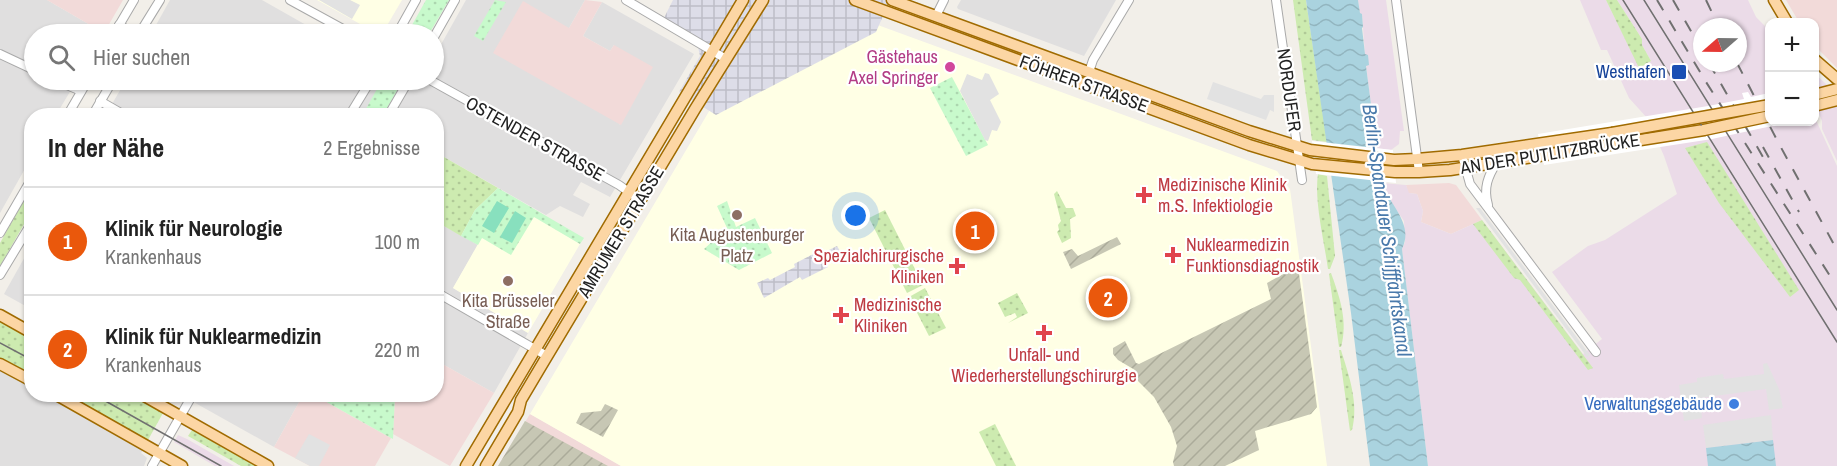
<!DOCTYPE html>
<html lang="de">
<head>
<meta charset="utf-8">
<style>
	body { margin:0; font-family:"Archivo Narrow",sans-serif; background:#f6f6f6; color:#222 }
	.controls { position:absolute; right:18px; top:18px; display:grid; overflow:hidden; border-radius:12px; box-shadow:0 2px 4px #0004 }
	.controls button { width:54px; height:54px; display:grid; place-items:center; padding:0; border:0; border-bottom:2px solid #e0e0e0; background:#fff; color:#222; font:30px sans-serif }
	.compass { position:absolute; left:1693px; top:18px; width:54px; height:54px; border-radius:50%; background:#fff; box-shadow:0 2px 4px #0004; rotate:250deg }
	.you { position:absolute; left:856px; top:216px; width:21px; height:21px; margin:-15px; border:4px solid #fff; border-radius:50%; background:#1a73e8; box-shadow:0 0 0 9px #1a73e833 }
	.badge { display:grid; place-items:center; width:39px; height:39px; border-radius:50%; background:#ea580c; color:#fff; font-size:20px; font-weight:700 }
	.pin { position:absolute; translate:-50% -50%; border:3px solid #fff; box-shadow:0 2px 6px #0006 }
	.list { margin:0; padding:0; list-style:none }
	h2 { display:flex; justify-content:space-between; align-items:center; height:78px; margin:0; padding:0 24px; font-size:26px }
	h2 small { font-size:20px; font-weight:400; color:#767676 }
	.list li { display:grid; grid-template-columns:39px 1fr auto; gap:18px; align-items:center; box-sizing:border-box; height:108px; padding:0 24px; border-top:2px solid #e0e0e0 }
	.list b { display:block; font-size:22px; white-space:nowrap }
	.list p { margin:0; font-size:20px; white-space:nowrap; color:#767676 }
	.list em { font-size:20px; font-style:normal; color:#767676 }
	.icon { flex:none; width:33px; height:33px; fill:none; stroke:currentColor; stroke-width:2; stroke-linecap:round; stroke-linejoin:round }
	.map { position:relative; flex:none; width:1837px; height:466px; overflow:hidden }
	.search { position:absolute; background:#fff; box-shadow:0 2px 4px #0004; left:24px; top:24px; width:420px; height:66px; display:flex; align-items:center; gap:15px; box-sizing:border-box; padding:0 21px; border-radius:33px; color:#767676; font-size:22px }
	.panel { position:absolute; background:#fff; box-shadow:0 2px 4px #0004; left:24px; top:108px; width:420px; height:294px; border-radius:24px }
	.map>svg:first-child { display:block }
	.residential { fill:#e0dfdf }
	.commercial { fill:#f2dad9 }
	.industrial { fill:#ebdbe8; fill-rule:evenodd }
	.education { fill:#ffffe5 }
	.construction { fill:url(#construction-furrows) }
	.grass { fill:url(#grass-dots) }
	.park { fill:url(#park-dots) }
	.pitch { fill:#88e0be }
	.parking { fill:#e2e2e2 }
	.plaza { fill:url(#plaza-grid) }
	.water { fill:url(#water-waves) }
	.pier { fill:#fff }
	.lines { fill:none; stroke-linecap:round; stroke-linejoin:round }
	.minor-casing { stroke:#a9a9a9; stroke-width:10 }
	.major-casing { stroke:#a06b00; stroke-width:13 }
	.minor { stroke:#fff; stroke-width:8 }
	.major { stroke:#fcd6a4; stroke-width:10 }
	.tram { stroke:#707070; stroke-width:1.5 }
	.rail { stroke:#707070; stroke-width:2; stroke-dasharray:12 12; stroke-linecap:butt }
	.major-bridge-casing { stroke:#a06b00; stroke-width:13; stroke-linecap:butt }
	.major-bridge { stroke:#fcd6a4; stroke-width:10 }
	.hotel-dot { fill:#d1479c; stroke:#fff; stroke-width:2 }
	.transit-dot { fill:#1a4fb4; stroke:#fff; stroke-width:2 }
	.health-dot { fill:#e0444e; stroke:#fff; stroke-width:2 }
	.education-dot { fill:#8d6e63; stroke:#fff; stroke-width:2 }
	.shop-dot { fill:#3f7fe0; stroke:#fff; stroke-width:2 }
	.labels { text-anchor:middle; stroke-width:4.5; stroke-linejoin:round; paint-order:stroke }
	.hotel-label { font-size:18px; fill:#b23c85; stroke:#fff; text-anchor:end }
	.transit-label { font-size:18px; fill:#164399; stroke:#fff; text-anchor:end }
	.street-label { font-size:18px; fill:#222; stroke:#fff }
	.health-label { font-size:18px; fill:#be3a42; stroke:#fff; text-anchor:start }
	.education-label { font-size:18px; fill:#785e54; stroke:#fff }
	.shop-label { font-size:18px; fill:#366cbe; stroke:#fff; text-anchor:end }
	.water-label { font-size:20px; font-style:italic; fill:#4a7aab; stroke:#fff }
</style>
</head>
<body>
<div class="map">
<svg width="1837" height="466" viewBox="0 0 1837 466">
	<defs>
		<pattern id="construction-furrows" width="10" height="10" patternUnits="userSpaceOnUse" patternTransform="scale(1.5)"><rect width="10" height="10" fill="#c7c7b4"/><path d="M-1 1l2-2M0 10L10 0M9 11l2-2" fill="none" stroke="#abab9a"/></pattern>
		<pattern id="grass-dots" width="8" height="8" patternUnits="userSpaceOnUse" patternTransform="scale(1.5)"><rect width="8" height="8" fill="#cdebb0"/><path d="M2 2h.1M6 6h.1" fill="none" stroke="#b0c997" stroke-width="1.8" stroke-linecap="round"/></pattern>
		<pattern id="park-dots" width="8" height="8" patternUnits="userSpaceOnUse" patternTransform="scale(1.5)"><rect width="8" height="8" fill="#c8facc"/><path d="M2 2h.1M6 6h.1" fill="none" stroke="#acd6af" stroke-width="1.8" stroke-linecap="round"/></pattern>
		<pattern id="plaza-grid" width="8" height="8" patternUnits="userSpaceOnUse" patternTransform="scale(1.5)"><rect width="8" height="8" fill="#dddde8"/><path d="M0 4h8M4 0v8" fill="none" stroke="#bdbdc7"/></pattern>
		<pattern id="water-waves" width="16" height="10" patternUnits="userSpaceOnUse" patternTransform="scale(1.5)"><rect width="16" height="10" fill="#aad3df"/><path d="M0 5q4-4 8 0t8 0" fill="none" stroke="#92b5bf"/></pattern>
	</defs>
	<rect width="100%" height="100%" fill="#f2efe9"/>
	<!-- residential -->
	<g class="residential">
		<polygon points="0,0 47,0 104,33 103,34 34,34 34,80 77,80 56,115 32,116 31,158 0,213"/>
		<polygon points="170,0 262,0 322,34 151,34"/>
		<polygon points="466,0 585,0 569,28 620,125 614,45 610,51 583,36 602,2 694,54 610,197 581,182 573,195 590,204 583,217 560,206 546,215 437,153 436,116 105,116 126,80 402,80 416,88 421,80 434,80 434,57"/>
		<polygon points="961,0 1116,0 1084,56 958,9 957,7"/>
		<polygon points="437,222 478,245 453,288 528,333 494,393 437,361"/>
		<polygon points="31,246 31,309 4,294"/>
		<polygon points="0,370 31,388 32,394 44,395 143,450 141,453 147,458 144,466 0,466"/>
		<polygon points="181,395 303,395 274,447"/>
	</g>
	<!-- commercial -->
	<g class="commercial">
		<polygon points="47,0 123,0 104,33"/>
		<polygon points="585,0 602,2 583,36 610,51 614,45 653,67 621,125 493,53 523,1 569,28"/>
		<polygon points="1786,0 1837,0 1837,68 1815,46 1814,22 1799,22"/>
		<polygon points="1449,183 1456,185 1482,220 1451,234 1421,222 1423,211 1417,194 1408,193 1406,185"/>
		<polygon points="437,361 494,393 450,466 393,434 395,395 436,394"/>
		<polygon points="303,395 314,395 391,438 375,466 310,466 274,447"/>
		<polygon points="530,414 583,444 621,466 498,466"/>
	</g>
	<!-- industrial -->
	<g class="industrial">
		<polygon points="1358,0 1386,0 1404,131 1400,131 1399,144 1391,150 1376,148 1366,65 1368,55 1365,55 1362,14 1360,14"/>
		<path d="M1580 0H1606L1640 68 1651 61 1642 45V39L1617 0H1748L1756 17 1769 30 1770 122H1814L1815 118 1837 166V466H1428L1402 249 1405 242 1404 221 1387 196 1382 183 1406 185 1409 193 1417 194 1423 211 1421 222 1451 234 1482 220 1583 354 1602 339 1552 272 1588 246 1605 240 1677 194 1664 156 1648 119 1629 98 1607 50H1601ZM1702 27H1738V63H1702Z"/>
		<polygon points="1814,73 1837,94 1837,161 1822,129 1822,121 1815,104"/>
		<polygon points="178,435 187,439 234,466 215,466 174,442"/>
	</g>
	<!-- education -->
	<g class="education">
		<polygon points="317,0 402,0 382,34 378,34"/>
		<polygon points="875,24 1277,171 1290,189 1327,466 621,466 530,414 711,108"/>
		<polygon points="534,216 580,244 528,333 453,288 482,237"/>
	</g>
	<!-- construction -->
	<g class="construction">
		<polygon points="1117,237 1121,244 1071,269 1063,252 1072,249 1078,256"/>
		<polygon points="1298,266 1317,407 1311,414 1255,431 1259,450 1225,466 1174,466 1173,462 1177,446 1171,427 1154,397 1132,375 1135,370 1118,360 1113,354 1113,348 1125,341 1136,363 1139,364 1271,299 1267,283"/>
		<polygon points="605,404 618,410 603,437 576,423 581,413 601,411"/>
		<polygon points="525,421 608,466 498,466"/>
	</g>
	<!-- grass -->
	<g class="grass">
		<polygon points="1293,0 1306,0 1327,142 1312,140"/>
		<polygon points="1606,0 1617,0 1642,39 1642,45 1651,61 1639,68"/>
		<polygon points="1707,142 1799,290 1790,297 1719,203 1685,148"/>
		<polygon points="437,153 498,188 475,210 461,236 437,222"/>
		<path d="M1318 174 1327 176 1335 256 1330 269H1328C1324 240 1314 201 1318 174Z"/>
		<polygon points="31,188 31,212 0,266 0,243"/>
		<polygon points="1057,191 1066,208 1073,208 1076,216 1070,219 1071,238 1062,243 1057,232 1059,230 1058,225 1061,221 1054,194"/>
		<polygon points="885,210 923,285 907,293 869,218"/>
		<polygon points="1482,220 1593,368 1588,370 1520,280 1514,278 1473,224"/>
		<path d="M1331 273C1340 298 1348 321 1341 347H1339L1329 274Z"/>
		<polygon points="925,288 946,328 929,336 909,297"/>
		<polygon points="1017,293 1028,313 1008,323 1017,317 1015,313 1005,317 998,303"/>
		<polygon points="0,321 31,339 31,376 0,358"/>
		<path d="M1339 350H1341C1349 376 1359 403 1352 430L1350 431Z"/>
		<polygon points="65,395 130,395 163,413 148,440"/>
		<polygon points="995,424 1016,466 996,466 979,432"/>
		<polygon points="192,430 248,461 257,466 241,466 188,436"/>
	</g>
	<!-- park -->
	<g class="park">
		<polygon points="426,0 449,0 429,34 407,34"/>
		<polygon points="495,0 506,2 483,41 474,36"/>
		<polygon points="952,77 988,145 966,156 930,88"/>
		<polygon points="382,80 403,80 383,115 362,116"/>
		<polygon points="498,188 584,238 580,244 534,217 511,255 482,238 478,245 461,236 475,210"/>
		<polygon points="727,201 736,227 755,218 772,253 739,270 704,249 727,228 717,206"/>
		<polygon points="314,395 395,395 393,439 391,438"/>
	</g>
	<!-- pitch -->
	<g class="pitch">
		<polygon points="497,201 509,208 494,233 482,226"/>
		<polygon points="515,211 526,218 512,243 500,237"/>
	</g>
	<!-- parking -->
	<g class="parking">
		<polygon points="319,0 350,0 360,5 352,19"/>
		<polygon points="985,73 989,74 999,94 990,100 1001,122 997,131 992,130 988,141 985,140 960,91 967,74 982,80"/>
		<polygon points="1213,82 1261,99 1264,95 1274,95 1274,112 1270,110 1266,120 1207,99"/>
		<polygon points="1476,208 1480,208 1590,355 1587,357"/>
		<polygon points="1767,363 1779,389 1783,408 1769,410 1766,389 1700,398 1702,418 1684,421 1679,385 1697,382 1697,378 1723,374 1724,379 1764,374 1763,364"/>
		<polygon points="1771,415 1773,440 1706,448 1703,425"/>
		<polygon points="309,434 330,445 319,466 310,466 295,458"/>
	</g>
	<!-- plaza -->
	<g class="plaza">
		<polygon points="673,0 890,0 876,32 716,115 679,92 700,56 696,38 663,20"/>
		<polygon points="837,246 843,256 828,264 828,267 802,280 800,277 764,298 757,283 768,278 770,280 795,267 794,264 819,251 821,254"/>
	</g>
	<!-- water -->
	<g class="water">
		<path d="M1306 0H1358L1360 13 1362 14 1363 27 1362 28 1365 54 1368 55 1369 65 1366 66C1369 89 1372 112 1375 135 1377 152 1378 169 1383 185 1391 207 1414 224 1402 249L1428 466H1370L1351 313Z"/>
		<polygon points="1773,440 1776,466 1708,466 1706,448"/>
	</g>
	<!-- pier -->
	<g class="pier">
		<polygon points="1748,92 1751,97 1769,93 1770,122 1791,122 1712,139 1544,165 1538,134 1708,106 1744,99 1742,93"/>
		<polygon points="1312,141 1393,150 1396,183 1316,174"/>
	</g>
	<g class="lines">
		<defs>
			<g id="minor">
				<polyline points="290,0 352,34"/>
				<polyline points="626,0 726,59"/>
				<polyline points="1276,0 1302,180"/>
				<polyline points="1396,0 1419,172"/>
				<polyline points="936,16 944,0"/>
				<polyline points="119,25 135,34"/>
				<polyline points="114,34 134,0"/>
				<polyline points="139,34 160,0"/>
				<polyline points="397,34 416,0"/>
				<polyline points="434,37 455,0"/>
				<polyline points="0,54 34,70"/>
				<polyline points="1089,72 1093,60 1129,0"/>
				<polyline points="55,80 81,91"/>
				<polyline points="430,80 619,185 640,200"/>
				<polyline points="100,101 126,116"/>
				<polyline points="67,116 88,80"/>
				<polyline points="92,116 113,80"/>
				<polyline points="349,116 371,80"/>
				<polyline points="388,116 409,80"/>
				<polyline points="1462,155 1470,184 1596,352"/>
				<path d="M1488 205C1483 188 1488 176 1497 162"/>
				<polyline points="0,233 32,178"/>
				<polyline points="0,275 32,222"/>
				<polyline points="436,292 547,356"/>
				<polyline points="152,466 193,394"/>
			</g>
			<g id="major">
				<polyline points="855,0 1249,145 1312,164 1395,172 1419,172 1450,170 1704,130"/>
				<polyline points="892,0 1249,131 1310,150 1394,160 1417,159 1462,155 1612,133"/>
				<polyline points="1774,0 1787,22"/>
				<polyline points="1814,59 1837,79"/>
				<polyline points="1814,95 1837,89"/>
				<polyline points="1814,106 1837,100"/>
				<polyline points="0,315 32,333"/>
				<polyline points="0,364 32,381"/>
				<polyline points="55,394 182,466"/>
				<polyline points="141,394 268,466"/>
				<polyline points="466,466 743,0"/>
				<polyline points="486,466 518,412 521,400 540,368 695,109 763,0"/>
			</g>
		</defs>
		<!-- minor casing -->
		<use href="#minor" class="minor-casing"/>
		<!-- major casing -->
		<use href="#major" class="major-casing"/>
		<!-- minor -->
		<use href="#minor" class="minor"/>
		<!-- major -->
		<use href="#major" class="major"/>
		<!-- tram -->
		<g class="tram">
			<polyline points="1623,0 1837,342"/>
			<polyline points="1644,0 1837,310"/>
			<polyline points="0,343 32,360"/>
			<polyline points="93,394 221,466"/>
		</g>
		<!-- rail -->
		<g class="rail">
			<polyline points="1657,0 1706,82 1832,279"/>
			<polyline points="1673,0 1702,50"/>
			<polyline points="1706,0 1719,27"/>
			<polyline points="1709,63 1763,157"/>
			<polyline points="1737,63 1778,142 1837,250"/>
			<polyline points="1763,147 1799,212"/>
		</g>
		<defs>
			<g id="major-bridge">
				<polyline points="1704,130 1770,116"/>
				<polyline points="1612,133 1770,105"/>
			</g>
		</defs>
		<!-- major-bridge casing -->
		<use href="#major-bridge" class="major-bridge-casing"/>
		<!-- major-bridge -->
		<use href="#major-bridge" class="major-bridge"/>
	</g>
	<!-- markers -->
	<circle class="hotel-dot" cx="950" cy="67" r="6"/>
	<rect class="transit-dot" x="1671" y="64" width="16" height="16" rx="3"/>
	<g class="health-dot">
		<path d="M1141 186h6v6h6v6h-6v6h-6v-6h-6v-6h6z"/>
		<path d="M1170 246h6v6h6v6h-6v6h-6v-6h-6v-6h6z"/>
		<path d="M954 257h6v6h6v6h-6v6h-6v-6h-6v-6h6z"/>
		<path d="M838 306h6v6h6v6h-6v6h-6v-6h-6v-6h6z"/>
		<path d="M1041 324h6v6h6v6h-6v6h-6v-6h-6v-6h6z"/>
	</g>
	<g class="education-dot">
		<circle cx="737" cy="215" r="6"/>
		<circle cx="508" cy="281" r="6"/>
	</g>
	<circle class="shop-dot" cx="1734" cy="404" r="6"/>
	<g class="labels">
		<!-- hotel labels -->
		<g class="hotel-label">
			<text x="938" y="63">Gästehaus<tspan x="938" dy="21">Axel Springer</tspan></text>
		</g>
		<!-- transit labels -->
		<g class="transit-label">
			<text x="1666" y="78">Westhafen</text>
		</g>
		<!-- street labels -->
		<g class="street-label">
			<text transform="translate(1084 84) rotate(20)" y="6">FÖHRER STRASSE</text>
			<text transform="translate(1289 90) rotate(82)" y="6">NORDUFER</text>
			<text transform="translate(535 139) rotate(29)" y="6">OSTENDER STRASSE</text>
			<text transform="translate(1550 154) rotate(-9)" y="6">AN DER PUTLITZBRÜCKE</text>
			<text transform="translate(621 232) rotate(-59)" y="6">AMRUMER STRASSE</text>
		</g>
		<!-- health labels -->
		<g class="health-label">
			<text x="1158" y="191">Medizinische Klinik<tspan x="1158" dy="21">m.S. Infektiologie</tspan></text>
			<text x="1186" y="251">Nuklearmedizin<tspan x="1186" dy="21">Funktionsdiagnostik</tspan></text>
			<text x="944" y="262" text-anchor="end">Spezialchirurgische<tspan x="944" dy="21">Kliniken</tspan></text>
			<text x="854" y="311">Medizinische<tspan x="854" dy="21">Kliniken</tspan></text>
			<text x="1044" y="361" text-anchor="middle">Unfall- und<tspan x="1044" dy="21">Wiederherstellungschirurgie</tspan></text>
		</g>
		<!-- education labels -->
		<g class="education-label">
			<text x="737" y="241">Kita Augustenburger<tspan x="737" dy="21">Platz</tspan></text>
			<text x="508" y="307">Kita Brüsseler<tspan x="508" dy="21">Straße</tspan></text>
		</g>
		<!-- shop labels -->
		<g class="shop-label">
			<text x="1722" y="410">Verwaltungsgebäude</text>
		</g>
		<!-- water labels -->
		<g class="water-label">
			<text transform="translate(1387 230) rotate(82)" y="7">Berlin-Spandauer Schifffahrtskanal</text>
		</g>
	</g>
</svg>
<div class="controls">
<button>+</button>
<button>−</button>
</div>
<svg class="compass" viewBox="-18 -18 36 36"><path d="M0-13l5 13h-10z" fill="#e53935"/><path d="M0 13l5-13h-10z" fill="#767676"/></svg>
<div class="you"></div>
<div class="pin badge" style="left:975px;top:231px">1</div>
<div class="pin badge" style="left:1108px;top:298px">2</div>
<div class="search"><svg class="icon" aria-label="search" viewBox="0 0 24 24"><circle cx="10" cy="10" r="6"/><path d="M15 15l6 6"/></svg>Hier suchen</div>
<section class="panel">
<h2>In der Nähe<small>2 Ergebnisse</small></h2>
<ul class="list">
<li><span class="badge">1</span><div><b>Klinik für Neurologie</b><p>Krankenhaus</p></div><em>100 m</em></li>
<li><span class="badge">2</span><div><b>Klinik für Nuklearmedizin</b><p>Krankenhaus</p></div><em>220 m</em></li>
</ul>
</section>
</div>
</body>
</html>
